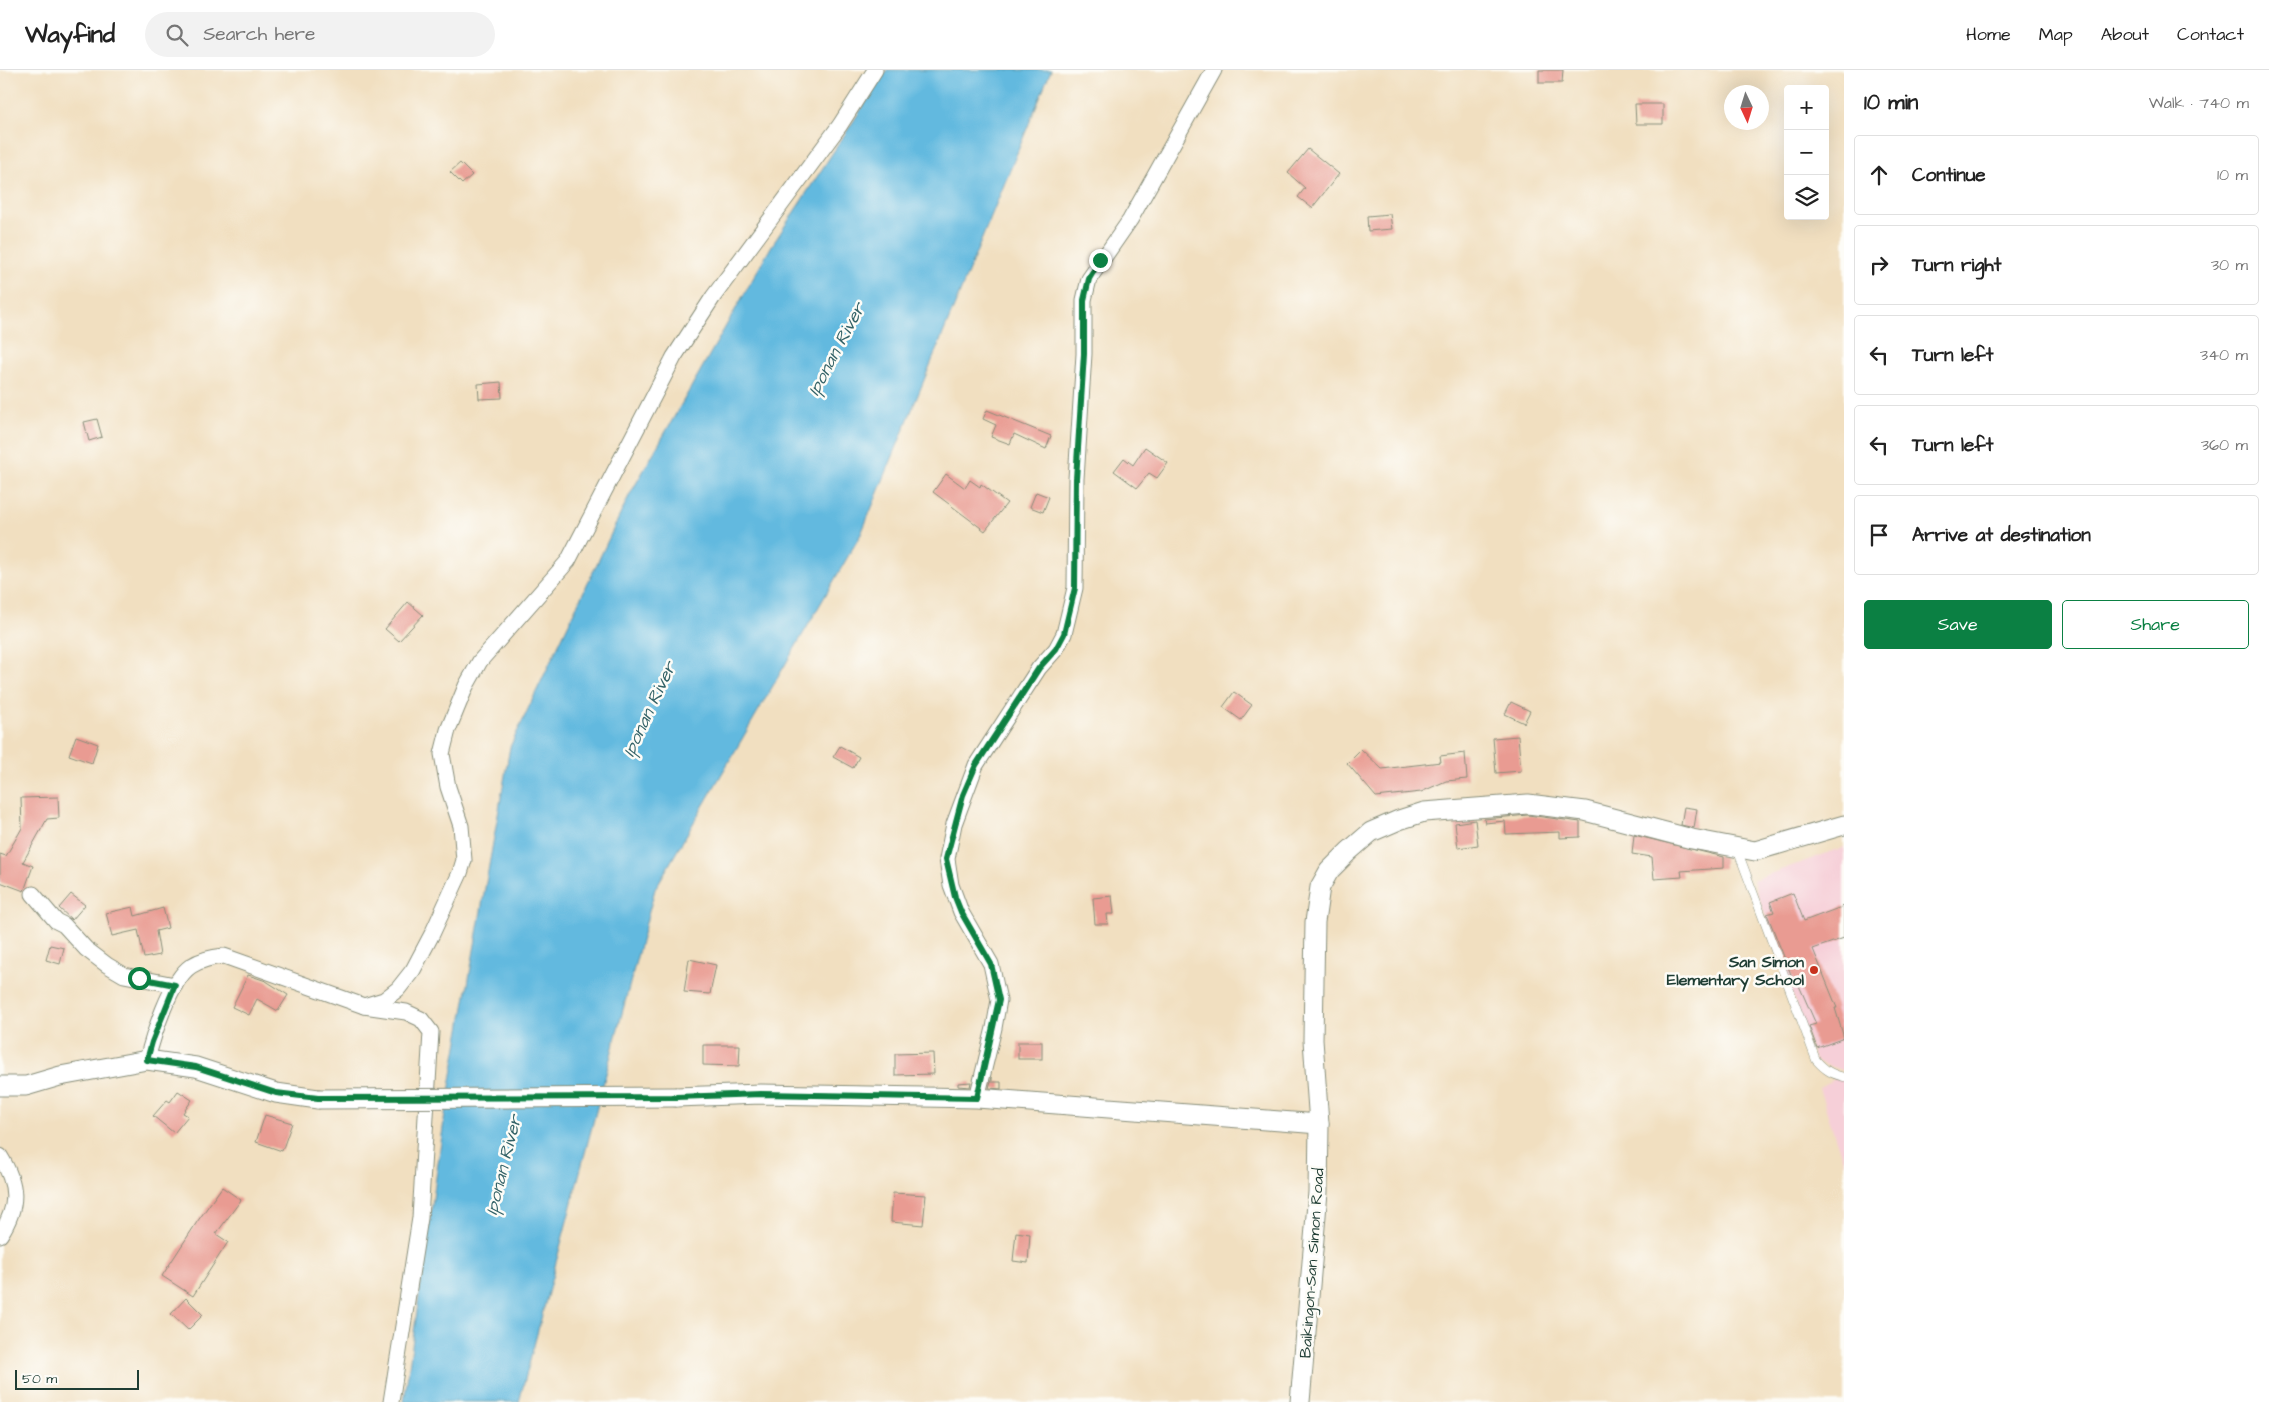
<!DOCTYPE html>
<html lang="en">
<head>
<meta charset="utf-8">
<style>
	body { margin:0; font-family:"Architects Daughter",sans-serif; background:#f2f2f2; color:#222 }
	.controls { position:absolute; right:15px; top:15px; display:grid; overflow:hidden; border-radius:5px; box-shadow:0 5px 20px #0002 }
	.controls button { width:45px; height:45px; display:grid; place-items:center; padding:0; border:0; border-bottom:1px solid #e0e0e0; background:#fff; color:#222; font:25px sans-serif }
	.compass { position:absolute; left:1724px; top:15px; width:45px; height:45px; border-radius:50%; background:#fff; box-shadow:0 5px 20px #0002; rotate:176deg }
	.scale { position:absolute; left:15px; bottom:12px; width:124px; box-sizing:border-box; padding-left:5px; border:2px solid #1f3d34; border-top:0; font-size:14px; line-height:18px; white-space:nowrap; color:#1f3d34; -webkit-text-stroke:4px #fdfcf7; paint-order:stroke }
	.stop { position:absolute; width:15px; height:15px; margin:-11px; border:4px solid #0b8043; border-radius:50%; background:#fff }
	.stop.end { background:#0b8043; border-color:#fff; box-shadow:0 1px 5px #0008 }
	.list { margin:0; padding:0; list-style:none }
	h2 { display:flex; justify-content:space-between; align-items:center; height:65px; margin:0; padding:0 20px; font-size:21px }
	h2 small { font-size:16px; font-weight:400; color:#767676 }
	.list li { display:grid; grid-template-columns:32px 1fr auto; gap:15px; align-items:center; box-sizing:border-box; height:80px; margin:0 10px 10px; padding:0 10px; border:1px solid #e0e0e0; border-radius:5px }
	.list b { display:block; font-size:19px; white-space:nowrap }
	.list em { font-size:16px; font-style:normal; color:#767676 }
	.actions { display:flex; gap:10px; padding:15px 20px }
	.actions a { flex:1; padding:11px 0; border:1px solid #0b8043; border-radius:5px; text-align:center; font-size:18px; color:#0b8043 }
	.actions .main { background:#0b8043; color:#fff }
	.icon { flex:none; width:28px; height:28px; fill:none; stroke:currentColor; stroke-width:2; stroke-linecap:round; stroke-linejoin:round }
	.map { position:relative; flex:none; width:1844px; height:1332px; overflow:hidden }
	header { display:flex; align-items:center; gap:30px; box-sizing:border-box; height:70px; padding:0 25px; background:#fff; border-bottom:1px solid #e0e0e0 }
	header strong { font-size:24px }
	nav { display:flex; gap:28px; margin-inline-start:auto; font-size:18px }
	.search { width:350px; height:45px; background:#f2f2f2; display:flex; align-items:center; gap:12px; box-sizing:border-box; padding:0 18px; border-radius:28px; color:#767676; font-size:19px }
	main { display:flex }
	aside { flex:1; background:#fff }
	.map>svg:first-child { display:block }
	.built { fill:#f6cfd8 }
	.water { fill:#62b9df; stroke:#407b8a }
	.building { fill:#e99b92 }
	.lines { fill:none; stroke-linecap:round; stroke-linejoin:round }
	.service-casing { stroke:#888e7a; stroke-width:9 }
	.minor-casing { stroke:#888e7a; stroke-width:17 }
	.tertiary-casing { stroke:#888e7a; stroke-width:21 }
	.service { stroke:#fff; stroke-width:8 }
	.minor { stroke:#fff; stroke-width:15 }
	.tertiary { stroke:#fff; stroke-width:19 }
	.tertiary-bridge-casing { stroke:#888e7a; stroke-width:21; stroke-linecap:butt }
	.tertiary-bridge { stroke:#fff; stroke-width:19 }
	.route { stroke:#0b8043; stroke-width:6 }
	.poi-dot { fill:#c8321e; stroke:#fdfcf7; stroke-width:2 }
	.labels { text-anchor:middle; stroke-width:5; stroke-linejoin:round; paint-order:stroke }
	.poi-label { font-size:16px; font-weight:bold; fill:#1f3d34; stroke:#fdfcf7; text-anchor:end }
	.street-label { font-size:16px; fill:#1f3d34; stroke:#fdfcf7 }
	.water-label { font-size:18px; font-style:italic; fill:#336267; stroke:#fdfcf7 }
</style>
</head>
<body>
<header>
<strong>Wayfind</strong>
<div class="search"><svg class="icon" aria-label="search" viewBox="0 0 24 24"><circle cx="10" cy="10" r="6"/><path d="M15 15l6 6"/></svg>Search here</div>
<nav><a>Home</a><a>Map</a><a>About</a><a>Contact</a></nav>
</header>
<main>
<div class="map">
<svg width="1844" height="1332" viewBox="0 0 1844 1332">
	<rect width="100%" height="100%" fill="#fdfcf7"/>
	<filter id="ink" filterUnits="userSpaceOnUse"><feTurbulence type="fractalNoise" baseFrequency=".02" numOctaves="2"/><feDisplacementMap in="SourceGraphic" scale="10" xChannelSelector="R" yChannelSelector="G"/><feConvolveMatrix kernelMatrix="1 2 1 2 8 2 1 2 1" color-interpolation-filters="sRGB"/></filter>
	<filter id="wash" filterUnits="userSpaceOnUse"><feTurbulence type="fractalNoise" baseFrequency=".0096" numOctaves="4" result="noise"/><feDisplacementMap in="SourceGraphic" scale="20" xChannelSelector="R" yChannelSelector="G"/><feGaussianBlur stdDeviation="1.12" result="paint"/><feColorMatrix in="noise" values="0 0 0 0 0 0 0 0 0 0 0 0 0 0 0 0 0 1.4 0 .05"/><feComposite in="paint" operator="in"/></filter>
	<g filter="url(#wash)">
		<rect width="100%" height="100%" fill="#f1dfc0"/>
		<!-- built -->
		<g class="built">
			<polygon points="1844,777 1844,1001 1815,991 1753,810"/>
			<polygon points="1844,1003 1844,1094 1819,1018"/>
		</g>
		<!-- water -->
		<polygon class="water" points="887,0 1051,0 861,464 655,819 519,1332 404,1332 445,1044 510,677 629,426 771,177"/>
		<g id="blocks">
			<!-- building -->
			<g class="building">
				<polygon points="1539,0 1563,0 1562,13 1539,13"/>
				<polygon points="1635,34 1663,34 1663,54 1636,54"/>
				<polygon points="1308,79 1339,104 1312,138 1298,127 1305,118 1288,103"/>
				<polygon points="460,93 472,105 462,114 450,102"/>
				<polygon points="1390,144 1392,159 1368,161 1367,146"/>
				<polygon points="501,312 502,328 479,329 478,314"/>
				<polygon points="987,340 1051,366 1046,379 1014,364 1010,374 991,367 996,355 983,349"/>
				<polygon points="97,349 102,367 89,371 84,352"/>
				<polygon points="1145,377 1168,393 1157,408 1149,403 1137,418 1114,401 1124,388 1133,395"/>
				<polygon points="946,404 965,418 970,410 980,417 981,414 1007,433 985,461 933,422"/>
				<polygon points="1036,422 1049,427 1043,442 1030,437"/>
				<polygon points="408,532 423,545 399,571 385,559"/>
				<polygon points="1234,622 1252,635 1241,650 1223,637"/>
				<polygon points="1511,632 1530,641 1524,653 1505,644"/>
				<polygon points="76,666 98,674 92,693 69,685"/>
				<polygon points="1518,666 1521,701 1496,703 1493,668"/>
				<polygon points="840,676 859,687 853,698 833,687"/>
				<polygon points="1361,679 1382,699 1441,692 1440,686 1465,683 1467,709 1446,711 1421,722 1376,727 1347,693"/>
				<polygon points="58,727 59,748 47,749 23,792 33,796 24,821 0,812 0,784 6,786 22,758 21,728"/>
				<polygon points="1684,737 1697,739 1694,758 1681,755"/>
				<polygon points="1528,745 1580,752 1580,767 1560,768 1560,762 1506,764 1505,751 1485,753 1484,749"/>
				<polygon points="1475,750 1478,775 1458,778 1455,753"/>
				<polygon points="1634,765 1724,787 1724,798 1681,801 1682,807 1654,809 1652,787 1632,784"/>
				<polygon points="1793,823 1804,851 1844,836 1844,868 1813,879 1837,938 1835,938 1844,968 1817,978 1809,956 1816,954 1797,911 1794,912 1767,844 1774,842 1770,832"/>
				<polygon points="71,824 85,835 72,850 59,838"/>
				<polygon points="1112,826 1114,844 1107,844 1108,854 1095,854 1093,828"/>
				<polygon points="133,837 135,846 163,838 168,858 156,861 160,885 144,888 138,860 112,866 106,843"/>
				<polygon points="50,875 64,878 60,894 46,890"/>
				<polygon points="689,889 716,895 710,924 684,922"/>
				<polygon points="248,905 266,911 288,925 278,941 257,929 249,945 232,937"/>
				<rect x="1018" y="972" width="24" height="17"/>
				<polygon points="703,975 740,975 739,996 703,995"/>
				<polygon points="933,983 934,1004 895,1005 895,984"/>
				<polygon points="992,1007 992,1012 1001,1012 1001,1019 989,1018"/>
				<polygon points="971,1012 970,1017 958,1016 958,1013"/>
				<polygon points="178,1021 192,1030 183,1043 188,1046 174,1063 153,1046 167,1030 170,1032"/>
				<polygon points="265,1045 292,1053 282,1081 256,1072"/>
				<polygon points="222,1117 241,1130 216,1164 228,1172 193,1226 162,1206 197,1152"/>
				<polygon points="893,1123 926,1125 923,1155 891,1152"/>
				<polygon points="1016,1162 1030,1164 1028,1193 1013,1191"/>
				<polygon points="186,1228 203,1245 188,1260 171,1244"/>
			</g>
		</g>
	</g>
	<g filter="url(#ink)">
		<use href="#blocks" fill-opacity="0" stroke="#888e7a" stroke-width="1"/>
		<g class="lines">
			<defs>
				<path id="service" d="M1737 779 1816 990C1825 1000 1831 1004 1844 1007"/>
				<g id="minor">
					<polyline points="33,824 56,851 64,855 86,879 107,895 124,905 175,915"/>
					<polyline points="364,936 384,930 398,919 413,900 432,864 460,803 464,790 461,756 448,717 442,684 448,660 466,616 480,591 568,491 674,287 713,227 840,55 875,0"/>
					<path d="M147 990C153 966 170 910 191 896 202 889 212 887 224 886L364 936 406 942 421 949 431 962 420 1148 391 1332"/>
					<polyline points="977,1028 994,958 999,930 991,894 961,842 951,815 947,789 954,754 976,695 1039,598 1056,579 1064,564 1075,518 1076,409 1084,284 1084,230 1089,209 1130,150 1214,0"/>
					<path d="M0 1086C18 1115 19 1136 0 1165"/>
				</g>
				<g id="tertiary">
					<polyline points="0,1016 26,1016 60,1006 147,990 196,997 276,1023 318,1029"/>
					<polyline points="676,1027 761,1024 977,1028 1319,1054 1313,970 1315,852 1320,817 1329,801 1349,781 1371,762 1399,750 1424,742 1528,734 1585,741 1692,769 1755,781 1844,755"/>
					<polyline points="1300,1332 1318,1122 1319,1054"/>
				</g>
			</defs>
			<!-- service casing -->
			<use href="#service" class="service-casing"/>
			<!-- minor casing -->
			<use href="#minor" class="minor-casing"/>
			<!-- tertiary casing -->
			<use href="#tertiary" class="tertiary-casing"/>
			<!-- service -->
			<use href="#service" class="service"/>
			<!-- minor -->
			<use href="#minor" class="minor"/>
			<!-- tertiary -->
			<use href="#tertiary" class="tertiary"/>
			<defs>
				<polyline id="tertiary-bridge" points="318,1029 676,1027"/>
			</defs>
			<!-- tertiary-bridge casing -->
			<use href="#tertiary-bridge" class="tertiary-bridge-casing"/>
			<!-- tertiary-bridge -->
			<use href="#tertiary-bridge" class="tertiary-bridge"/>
		</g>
	</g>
	<g class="lines" filter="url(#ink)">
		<!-- route -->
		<polyline class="route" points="139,908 175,915 152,972 147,990 196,997 276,1023 318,1028 676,1027 761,1024 977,1028 999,930 991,894 961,842 955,827 946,789 963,725 976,695 1039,598 1056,579 1064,564 1075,518 1076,409 1084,284 1084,230 1089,209 1100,190"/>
	</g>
	<!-- markers -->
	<circle class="poi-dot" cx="1814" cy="900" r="5"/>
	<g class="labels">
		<!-- poi labels -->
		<g class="poi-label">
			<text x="1804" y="897">San Simon<tspan x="1804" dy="18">Elementary School</tspan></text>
		</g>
		<!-- street labels -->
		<g class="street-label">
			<text transform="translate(1311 1193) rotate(-86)" y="6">Baikingon-San Simon Road</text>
		</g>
		<!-- water labels -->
		<g class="water-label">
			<text transform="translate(836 279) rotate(-62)" y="6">Iponan River</text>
			<text transform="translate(649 639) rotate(-65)" y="6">Iponan River</text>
			<text transform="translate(503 1095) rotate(-76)" y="6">Iponan River</text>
		</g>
	</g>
</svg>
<div class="controls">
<button>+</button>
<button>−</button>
<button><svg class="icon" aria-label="layers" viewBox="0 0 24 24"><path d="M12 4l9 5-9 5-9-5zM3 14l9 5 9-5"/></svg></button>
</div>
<svg class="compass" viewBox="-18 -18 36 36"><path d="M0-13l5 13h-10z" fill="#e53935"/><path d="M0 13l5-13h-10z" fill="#767676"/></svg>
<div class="scale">50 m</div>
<div class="stop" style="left:139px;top:908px"></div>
<div class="stop end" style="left:1100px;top:190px"></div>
</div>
<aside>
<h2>10 min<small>Walk · 740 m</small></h2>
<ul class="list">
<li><svg class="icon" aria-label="ahead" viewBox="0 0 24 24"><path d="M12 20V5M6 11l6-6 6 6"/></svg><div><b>Continue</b></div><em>10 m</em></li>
<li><svg class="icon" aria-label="right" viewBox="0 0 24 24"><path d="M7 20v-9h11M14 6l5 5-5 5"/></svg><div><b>Turn right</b></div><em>30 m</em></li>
<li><svg class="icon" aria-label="left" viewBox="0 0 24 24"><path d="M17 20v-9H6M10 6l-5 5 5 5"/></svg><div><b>Turn left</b></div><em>340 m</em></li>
<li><svg class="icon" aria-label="left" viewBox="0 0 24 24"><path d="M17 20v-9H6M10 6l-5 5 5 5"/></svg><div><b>Turn left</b></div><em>360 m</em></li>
<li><svg class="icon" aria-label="arrive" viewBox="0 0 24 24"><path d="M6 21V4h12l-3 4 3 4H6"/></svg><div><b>Arrive at destination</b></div></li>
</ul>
<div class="actions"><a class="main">Save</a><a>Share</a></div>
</aside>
</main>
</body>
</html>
